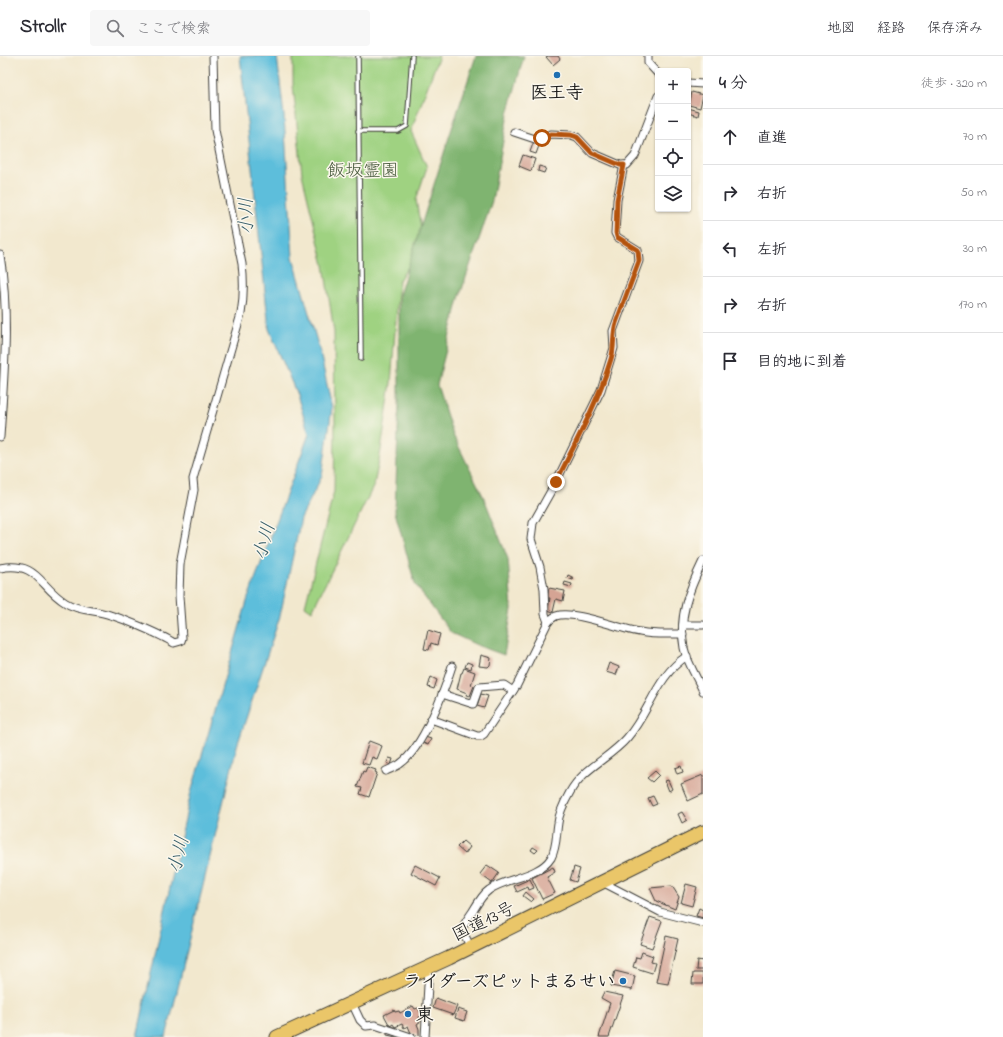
<!DOCTYPE html>
<html lang="ja">
<head>
<meta charset="utf-8">
<style>
	body { margin:0; font-family:"Indie Flower","Klee One",sans-serif; background:#f7f7f7; color:#2b2b33 }
	.controls { position:absolute; right:12px; top:12px; display:grid; overflow:hidden; border-radius:4px; box-shadow:0 1px 3px #0004 }
	.controls button { width:36px; height:36px; display:grid; place-items:center; padding:0; border:0; border-bottom:1px solid #e1e1e2; background:#fff; color:#2b2b33; font:20px sans-serif }
	.stop { position:absolute; width:12px; height:12px; margin:-9px; border:3px solid #b45309; border-radius:50%; background:#fff }
	.stop.end { background:#b45309; border-color:#fff; box-shadow:0 1px 4px #0008 }
	.list { margin:0; padding:0; list-style:none }
	h2 { display:flex; justify-content:space-between; align-items:center; height:52px; margin:0; padding:0 16px; font-size:17px }
	h2 small { font-size:13px; font-weight:400; color:#7c7c81 }
	.list li { display:grid; grid-template-columns:26px 1fr auto; gap:12px; align-items:center; box-sizing:border-box; height:56px; padding:0 16px; border-top:1px solid #e1e1e2 }
	.list b { display:block; font-size:15px; white-space:nowrap }
	.list em { font-size:13px; font-style:normal; color:#7c7c81 }
	.icon { flex:none; width:22px; height:22px; fill:none; stroke:currentColor; stroke-width:2; stroke-linecap:round; stroke-linejoin:round }
	.map { position:relative; flex:none; width:703px; height:981px; overflow:hidden }
	header { display:flex; align-items:center; gap:24px; box-sizing:border-box; height:56px; padding:0 20px; background:#fff; border-bottom:1px solid #e1e1e2 }
	header strong { font-size:19px }
	nav { display:flex; gap:22px; margin-inline-start:auto; font-size:14px }
	.search { width:280px; height:36px; background:#f7f7f7; display:flex; align-items:center; gap:10px; box-sizing:border-box; padding:0 14px; border-radius:4px; color:#7c7c81; font-size:15px }
	main { display:flex }
	aside { flex:1; background:#fff }
	.map>svg:first-child { display:block }
	.green { fill:#9fd281; stroke:#5e774e }
	.forest { fill:#7fb46f; stroke:#4e6846 }
	.water { fill:#5dbedb; stroke:#3c6d7c }
	.building { fill:#d5a494 }
	.lines { fill:none; stroke-linecap:round; stroke-linejoin:round }
	.lane-casing { stroke:#3c3b37; stroke-width:5.5 }
	.street-casing { stroke:#3c3b37; stroke-width:9 }
	.highway-casing { stroke:#3c3b37; stroke-width:15 }
	.lane { stroke:#fff; stroke-width:3.5 }
	.street { stroke:#fff; stroke-width:7 }
	.highway { stroke:#eac669; stroke-width:13 }
	.route { stroke:#b45309; stroke-width:5 }
	.poi-dot { fill:#1f6fb2; stroke:#fbf7ec; stroke-width:1.5 }
	.labels { text-anchor:middle; stroke-width:3; stroke-linejoin:round; paint-order:stroke }
	.poi-label { font-size:18px; font-weight:bold; fill:#1c1c1c; stroke:#fbf7ec }
	.park-label { font-size:18px; fill:#4a5c3f; stroke:#fbf7ec }
	.street-label { font-size:18px; fill:#1c1c1c; stroke:#fbf7ec }
	.water-label { font-size:19px; font-style:italic; fill:#365d68; stroke:#fbf7ec }
</style>
</head>
<body>
<header>
<strong>Strollr</strong>
<div class="search"><svg class="icon" aria-label="search" viewBox="0 0 24 24"><circle cx="10" cy="10" r="6"/><path d="M15 15l6 6"/></svg>ここで検索</div>
<nav><a>地図</a><a>経路</a><a>保存済み</a></nav>
</header>
<main>
<div class="map">
<svg width="703" height="981" viewBox="0 0 703 981">
	<rect width="100%" height="100%" fill="#fbf7ec"/>
	<filter id="ink" filterUnits="userSpaceOnUse"><feTurbulence type="fractalNoise" baseFrequency=".025" numOctaves="2"/><feDisplacementMap in="SourceGraphic" scale="8" xChannelSelector="R" yChannelSelector="G"/><feConvolveMatrix kernelMatrix="1 2 1 2 8 2 1 2 1" color-interpolation-filters="sRGB"/></filter>
	<filter id="wash" filterUnits="userSpaceOnUse"><feTurbulence type="fractalNoise" baseFrequency=".012" numOctaves="4" result="noise"/><feDisplacementMap in="SourceGraphic" scale="16" xChannelSelector="R" yChannelSelector="G"/><feGaussianBlur stdDeviation="0.9" result="paint"/><feColorMatrix in="noise" values="0 0 0 0 0 0 0 0 0 0 0 0 0 0 0 0 0 1.4 0 .05"/><feComposite in="paint" operator="in"/></filter>
	<g filter="url(#wash)">
		<rect width="100%" height="100%" fill="#f2e8ce"/>
		<!-- green -->
		<polygon class="green" points="293,0 439,0 411,75 427,111 416,144 423,184 415,201 399,224 391,327 381,394 374,429 312,555 305,550 334,435 335,368 334,276 324,209 302,118 293,29"/>
		<!-- forest -->
		<polygon class="forest" points="476,0 524,0 508,58 492,145 460,239 437,329 453,379 484,442 508,503 512,553 504,599 479,590 451,577 415,528 395,456 399,348 399,239 450,78"/>
		<!-- water -->
		<polygon class="water" points="240,0 277,0 284,60 293,201 320,296 332,352 322,420 301,462 280,560 237,690 166,981 137,981 190,740 248,542 309,378 297,339 269,273"/>
		<g id="blocks">
			<!-- building -->
			<g class="building">
				<polygon points="548,0 558,0 560,3 553,9 546,1"/>
				<polygon points="692,36 703,39 700,52 689,49"/>
				<polygon points="688,52 699,55 698,60 688,57"/>
				<polygon points="534,85 540,87 536,98 530,96"/>
				<polygon points="523,99 535,103 531,115 519,110"/>
				<polygon points="539,110 546,112 544,117 538,115"/>
				<polygon points="568,519 574,522 573,524 567,522"/>
				<polygon points="565,526 572,528 571,531 564,529"/>
				<polygon points="549,532 565,535 563,545 556,543 553,556 548,554 550,542 547,542"/>
				<polygon points="428,574 440,578 437,589 431,587 429,594 424,593"/>
				<polygon points="481,599 491,602 490,609 488,611 479,610"/>
				<polygon points="467,606 472,608 471,613 465,611"/>
				<polygon points="609,607 619,611 616,619 606,616"/>
				<polygon points="464,612 475,616 471,629 474,630 470,640 466,639 467,637 457,633 461,617 462,617"/>
				<polygon points="431,621 437,624 434,633 428,631"/>
				<polygon points="481,638 488,640 484,652 477,650"/>
				<polygon points="425,681 431,683 428,689 423,687"/>
				<polygon points="369,685 382,690 377,703 372,701 369,709 362,707"/>
				<polygon points="389,702 393,703 391,709 387,707"/>
				<polygon points="681,710 683,716 677,718 675,712"/>
				<polygon points="367,711 376,714 375,716 377,717 369,741 360,738 362,732 357,731 363,715 365,716"/>
				<polygon points="655,715 659,719 652,726 647,722"/>
				<polygon points="703,719 703,738 688,745 681,728"/>
				<polygon points="668,724 672,733 669,735 665,725"/>
				<polygon points="653,740 657,748 652,750 648,742"/>
				<polygon points="682,756 687,764 682,767 678,758"/>
				<polygon points="463,785 470,791 465,798 457,791"/>
				<polygon points="533,791 538,794 535,797 531,794"/>
				<polygon points="415,809 440,822 436,830 411,817"/>
				<polygon points="487,809 499,817 492,827 480,818"/>
				<polygon points="553,811 555,816 547,821 555,837 542,843 532,822"/>
				<polygon points="574,811 580,813 576,826 570,824"/>
				<polygon points="530,823 534,832 529,834 528,831 517,836 514,830"/>
				<polygon points="686,828 697,831 692,850 681,847"/>
				<polygon points="672,830 679,841 675,853 656,845 650,832"/>
				<polygon points="526,836 534,843 531,846 523,840"/>
				<polygon points="699,852 703,854 703,862 696,860"/>
				<polygon points="650,861 662,865 652,892 640,888"/>
				<polygon points="666,880 678,883 668,928 656,926"/>
				<polygon points="642,896 653,900 651,906 655,907 652,917 633,911 636,901 640,902"/>
				<polygon points="697,904 703,905 703,914 696,914"/>
				<polygon points="615,915 635,920 632,934 611,930"/>
				<polygon points="693,917 703,917 703,928 692,928"/>
				<polygon points="604,936 623,940 609,981 599,981 610,947 601,942"/>
				<polygon points="436,942 457,950 453,959 433,952"/>
				<polygon points="413,950 415,953 418,952 422,959 419,961 421,965 417,968 419,973 419,980 411,977 408,970 404,972 402,968 395,971 393,968 390,970 384,959 394,954 395,956 399,955 400,957"/>
				<polygon points="458,953 467,956 464,965 455,962"/>
				<polygon points="387,976 396,979 396,981 387,979"/>
			</g>
		</g>
	</g>
	<g filter="url(#ink)">
		<use href="#blocks" fill-opacity="0" stroke="#3c3b37" stroke-width="1"/>
		<g class="lines">
			<defs>
				<g id="lane">
					<polyline points="358,0 361,303"/>
					<polyline points="358,75 398,75 407,70 412,0"/>
				</g>
				<g id="street">
					<polyline points="648,0 648,7 658,18"/>
					<polyline points="688,27 703,28"/>
					<polyline points="514,76 535,83 551,78 571,79 577,81 592,97 620,109 627,109 635,100 658,40"/>
					<path d="M0 199C10 259 4 320 0 381"/>
					<path d="M703 505C689 534 678 560 684 592 687 606 697 622 703 635"/>
					<path d="M0 512C39 505 39 531 66 547 78 555 96 554 110 559 124 563 162 579 174 587L181 585 182 582 179 540 180 508 194 434 193 423 241 258C244 241 244 225 242 208L215 74 213 0"/>
					<polyline points="548,566 545,558 544,533 540,511 531,483 533,467 556,426 601,334 614,292 613,275 616,267 639,205 638,194 617,181 615,177 617,144 624,109"/>
					<polyline points="683,569 703,569"/>
					<polyline points="442,638 473,648 479,631 504,629 513,635"/>
					<path d="M431 663 477 680H481L484 678 517 629 547 568C549 565 551 562 556 560 575 554 619 573 640 576 654 579 669 578 683 578"/>
					<path d="M386 715C390 713 396 711 400 708 423 692 444 636 452 610"/>
					<polyline points="604,827 660,856 703,867"/>
					<path d="M471 892 462 874C464 867 469 861 473 855 477 848 482 839 489 834 505 822 539 821 551 802 557 791 556 779 558 767 559 756 565 745 570 736 583 712 610 702 627 682 650 656 656 620 687 600"/>
					<polyline points="352,947 360,964 366,970 375,969 411,981"/>
					<polyline points="425,981 429,912"/>
				</g>
				<polyline id="highway" points="277,981 449,902 703,776"/>
			</defs>
			<!-- lane casing -->
			<use href="#lane" class="lane-casing"/>
			<!-- street casing -->
			<use href="#street" class="street-casing"/>
			<!-- highway casing -->
			<use href="#highway" class="highway-casing"/>
			<!-- lane -->
			<use href="#lane" class="lane"/>
			<!-- street -->
			<use href="#street" class="street"/>
			<!-- highway -->
			<use href="#highway" class="highway"/>
		</g>
	</g>
	<g class="lines" filter="url(#ink)">
		<!-- route -->
		<path class="route" d="M542 82 551 78 571 79 577 81 592 97 620 109H624L617 144 616 177 617 181 638 194 639 205 616 267C612 279 615 291 611 303 598 346 576 386 556 426"/>
	</g>
	<!-- markers -->
	<g class="poi-dot">
		<circle cx="557" cy="19" r="4"/>
		<circle cx="623" cy="925" r="4"/>
		<circle cx="408" cy="958" r="4"/>
	</g>
	<g class="labels">
		<!-- poi labels -->
		<g class="poi-label">
			<text x="557" y="42">医王寺</text>
			<text x="615" y="931" text-anchor="end">ライダーズピットまるせい</text>
			<text x="416" y="964" text-anchor="start">東</text>
		</g>
		<!-- park labels -->
		<g class="park-label">
			<text x="363" y="120">飯坂霊園</text>
		</g>
		<!-- street labels -->
		<g class="street-label">
			<text transform="translate(483 865) rotate(-26)" y="6">国道13号</text>
		</g>
		<!-- water labels -->
		<g class="water-label">
			<text transform="translate(245 160) rotate(-91)" y="7">小川</text>
			<text transform="translate(263 485) rotate(-75)" y="7">小川</text>
			<text transform="translate(177 798) rotate(-76)" y="7">小川</text>
		</g>
	</g>
</svg>
<div class="controls">
<button>+</button>
<button>−</button>
<button><svg class="icon" aria-label="locate" viewBox="0 0 24 24"><circle cx="12" cy="12" r="6"/><path d="M12 2v4M12 18v4M2 12h4M18 12h4"/></svg></button>
<button><svg class="icon" aria-label="layers" viewBox="0 0 24 24"><path d="M12 4l9 5-9 5-9-5zM3 14l9 5 9-5"/></svg></button>
</div>
<div class="stop" style="left:542px;top:82px"></div>
<div class="stop end" style="left:556px;top:426px"></div>
</div>
<aside>
<h2>4 分<small>徒歩 · 320 m</small></h2>
<ul class="list">
<li><svg class="icon" aria-label="ahead" viewBox="0 0 24 24"><path d="M12 20V5M6 11l6-6 6 6"/></svg><div><b>直進</b></div><em>70 m</em></li>
<li><svg class="icon" aria-label="right" viewBox="0 0 24 24"><path d="M7 20v-9h11M14 6l5 5-5 5"/></svg><div><b>右折</b></div><em>50 m</em></li>
<li><svg class="icon" aria-label="left" viewBox="0 0 24 24"><path d="M17 20v-9H6M10 6l-5 5 5 5"/></svg><div><b>左折</b></div><em>30 m</em></li>
<li><svg class="icon" aria-label="right" viewBox="0 0 24 24"><path d="M7 20v-9h11M14 6l5 5-5 5"/></svg><div><b>右折</b></div><em>170 m</em></li>
<li><svg class="icon" aria-label="arrive" viewBox="0 0 24 24"><path d="M6 21V4h12l-3 4 3 4H6"/></svg><div><b>目的地に到着</b></div></li>
</ul>
</aside>
</main>
</body>
</html>
